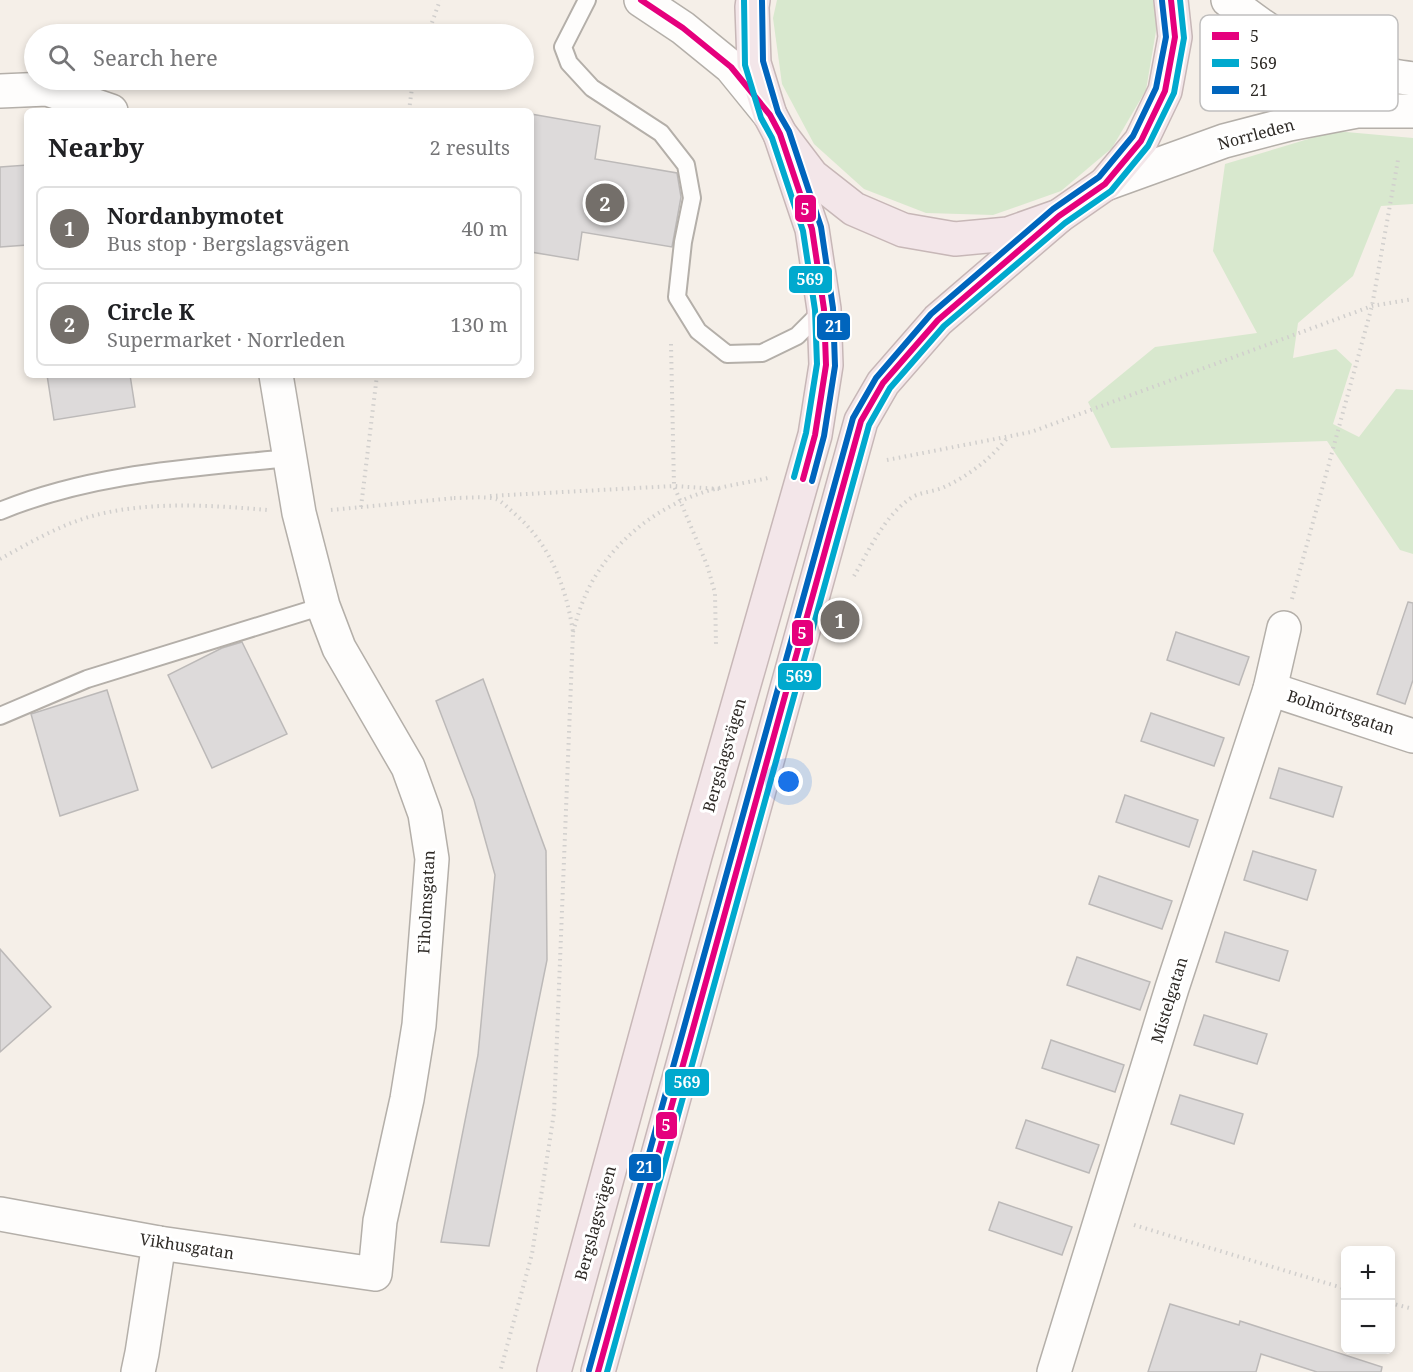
<!DOCTYPE html>
<html lang="en">
<head>
<meta charset="utf-8">
<style>
	body { margin:0; font-family:"Noto Serif",serif; background:#f6f6f6; color:#202124 }
	.controls { position:absolute; right:18px; bottom:18px; display:grid; overflow:hidden; border-radius:9px; box-shadow:0 3px 9px #0003 }
	.controls button { width:54px; height:54px; display:grid; place-items:center; padding:0; border:0; border-bottom:2px solid #e0e0e0; background:#fff; color:#202124; font:30px sans-serif }
	.you { position:absolute; left:789px; top:782px; width:21px; height:21px; margin:-15px; border:4px solid #fff; border-radius:50%; background:#1a73e8; box-shadow:0 0 0 9px #1a73e833 }
	.badge { display:grid; place-items:center; width:39px; height:39px; border-radius:50%; background:#746f6a; color:#fff; font-size:20px; font-weight:700 }
	.pin { position:absolute; translate:-50% -50%; border:3px solid #fff; box-shadow:0 2px 6px #0006 }
	.list { margin:0; padding:0; list-style:none }
	h2 { display:flex; justify-content:space-between; align-items:center; height:78px; margin:0; padding:0 24px; font-size:26px }
	h2 small { font-size:20px; font-weight:400; color:#757577 }
	.list li { display:grid; grid-template-columns:39px 1fr auto; gap:18px; align-items:center; box-sizing:border-box; height:84px; margin:0 12px 12px; padding:0 12px; border:2px solid #e0e0e0; border-radius:9px }
	.list b { display:block; font-size:22px; white-space:nowrap }
	.list p { margin:0; font-size:20px; white-space:nowrap; color:#757577 }
	.list em { font-size:20px; font-style:normal; color:#757577 }
	.icon { flex:none; width:33px; height:33px; fill:none; stroke:currentColor; stroke-width:2; stroke-linecap:round; stroke-linejoin:round }
	.map { position:relative; flex:none; width:1413px; height:1372px; overflow:hidden }
	.search { position:absolute; background:#fff; box-shadow:0 3px 9px #0003; left:24px; top:24px; width:510px; height:66px; display:flex; align-items:center; gap:15px; box-sizing:border-box; padding:0 21px; border-radius:33px; color:#757577; font-size:22px }
	.panel { position:absolute; background:#fff; box-shadow:0 3px 9px #0003; left:24px; top:108px; width:510px; height:270px; border-radius:9px }
	.map>svg:first-child { display:block }
	.green { fill:#d8e8ce }
	.building { fill:#dddada; stroke:#bcb9b8; stroke-width:1.5 }
	.lines { fill:none; stroke-linecap:round; stroke-linejoin:round }
	.lane-casing { stroke:#b4afa9; stroke-width:20 }
	.street-casing { stroke:#b4afa9; stroke-width:36 }
	.secondary-casing { stroke:#b4afa9; stroke-width:36 }
	.highway-casing { stroke:#c7b7b7; stroke-width:36 }
	.path { stroke:#d1cfcd; stroke-width:4; stroke-dasharray:1.5 4.5; stroke-linecap:butt }
	.lane { stroke:#fefdfc; stroke-width:16 }
	.street { stroke:#fefdfc; stroke-width:33 }
	.secondary { stroke:#fefdfc; stroke-width:33 }
	.highway { stroke:#f3e6e9; stroke-width:33 }
	.bus-1-casing { stroke:#fff; stroke-width:10 }
	.bus-2-casing { stroke:#fff; stroke-width:10 }
	.bus-3-casing { stroke:#fff; stroke-width:10 }
	.bus-1 { stroke:#e5007d; stroke-width:6 }
	.bus-2 { stroke:#00a9ce; stroke-width:6 }
	.bus-3 { stroke:#0065bd; stroke-width:6 }
	.labels { text-anchor:middle; stroke-width:6; stroke-linejoin:round; paint-order:stroke }
	.street-label { font-size:16px; fill:#2e2a26; stroke:#fff }
	.key { fill:#fff; stroke:#c0bfbe; stroke-width:1.5 }
	.key-label { font-size:16px; fill:#2e2a26 }
	.line-badge { stroke:#fff; stroke-width:2 }
	.badge-label { font-size:16px; text-anchor:middle; font-weight:bold; fill:#fff }
</style>
</head>
<body>
<div class="map">
<svg width="1413" height="1372" viewBox="0 0 1413 1372">
	<rect width="100%" height="100%" fill="#f5efe8"/>
	<!-- green -->
	<g class="green">
		<polygon points="777,0 1153,0 1157,25 1146,90 1112,148 1061,191 993,215 926,213 864,189 814,144 782,84 773,18"/>
		<polygon points="1335,131 1413,138 1413,204 1381,206 1353,276 1298,323 1293,358 1336,349 1352,364 1333,424 1359,437 1396,389 1413,390 1413,554 1400,550 1327,441 1111,448 1088,402 1155,347 1257,333 1213,251 1225,164"/>
	</g>
	<!-- building -->
	<g class="building">
		<polygon points="531,114 600,126 595,159 677,173 681,197 672,247 582,232 578,260 531,252"/>
		<polygon points="27,165 27,245 0,247 0,167"/>
		<polygon points="47,375 130,375 135,407 54,420"/>
		<polygon points="1408,602 1413,603 1413,680 1405,704 1377,694"/>
		<polygon points="1176,632 1249,657 1239,685 1167,660"/>
		<polygon points="242,642 287,734 212,768 168,675 222,648"/>
		<polygon points="483,679 546,851 547,960 489,1246 441,1242 478,1055 495,875 474,800 436,701"/>
		<polygon points="107,690 138,790 60,816 31,714"/>
		<polygon points="1151,713 1224,738 1214,766 1141,741"/>
		<polygon points="1279,768 1342,787 1333,817 1270,798"/>
		<polygon points="1125,795 1198,820 1189,847 1116,822"/>
		<polygon points="1253,851 1316,870 1307,900 1244,880"/>
		<polygon points="1099,876 1172,901 1162,929 1089,904"/>
		<polygon points="1225,932 1288,951 1279,981 1216,962"/>
		<polygon points="0,949 51,1007 0,1052"/>
		<polygon points="1077,957 1150,982 1140,1010 1067,985"/>
		<polygon points="1204,1015 1267,1034 1257,1064 1194,1045"/>
		<polygon points="1051,1040 1124,1065 1115,1092 1042,1068"/>
		<polygon points="1180,1095 1243,1114 1234,1144 1171,1124"/>
		<polygon points="1026,1120 1099,1145 1089,1173 1016,1148"/>
		<polygon points="999,1202 1072,1227 1062,1255 989,1230"/>
		<polygon points="1170,1304 1239,1325 1240,1321 1382,1367 1381,1372 1317,1372 1261,1354 1256,1372 1148,1372"/>
	</g>
	<g class="lines">
		<defs>
			<g id="lane">
				<polyline points="587,0 563,47 569,63 592,88 661,133 686,165 692,198 683,242 677,297 698,331 727,354 762,353 797,336 823,310"/>
				<path d="M0 511C92 473 191 468 289 458"/>
				<polyline points="0,716 87,679 323,606"/>
			</g>
			<g id="street">
				<polyline points="0,91 47,89 111,111"/>
				<polyline points="1270,689 1413,736"/>
				<polyline points="0,1214 159,1243 375,1274 380,1221 407,1099 419,1025 432,859 425,814 408,767 339,648 323,606 299,513 276,375"/>
				<polyline points="138,1372 142,1353 159,1243"/>
				<polyline points="1054,1372 1172,988 1270,689 1284,628"/>
			</g>
			<g id="secondary">
				<polyline points="641,0 683,28 731,67 770,115"/>
				<path d="M1228 0C1264 29 1301 54 1344 67 1366 74 1391 75 1413 79"/>
				<polyline points="1105,184 1224,141 1289,124 1357,111 1413,111"/>
			</g>
			<g id="highway">
				<polyline points="753,0 752,7 754,63 770,115 780,134 812,176 854,209 903,230 955,239 1008,234 1059,216 1105,184 1141,141 1165,91 1175,37 1171,0"/>
				<polyline points="554,1372 695,856 815,435 826,365 824,309 812,229 780,134"/>
				<polyline points="598,1372 861,421 883,383 938,320 1059,216"/>
			</g>
		</defs>
		<!-- lane casing -->
		<use href="#lane" class="lane-casing"/>
		<!-- street casing -->
		<use href="#street" class="street-casing"/>
		<!-- secondary casing -->
		<use href="#secondary" class="secondary-casing"/>
		<!-- highway casing -->
		<use href="#highway" class="highway-casing"/>
		<!-- path -->
		<g class="path">
			<polyline points="428,34 440,0"/>
			<polyline points="409,111 413,80"/>
			<polyline points="671,344 674,486 707,565 715,593 716,645"/>
			<polyline points="887,460 1031,432 1372,306 1413,299"/>
			<polyline points="490,496 674,486 720,489"/>
			<path d="M454 498C467 498 484 496 496 499 502 501 509 509 514 513 550 544 566 586 573 632L554 1113 532 1254 500 1372"/>
			<polyline points="361,507 377,375"/>
			<polyline points="331,510 455,498"/>
			<path d="M0 559C29 543 60 525 92 516 148 501 210 505 267 510"/>
			<path d="M854 576C870 549 884 516 911 498 920 492 932 492 942 488 967 477 991 459 1008 437"/>
			<polyline points="1292,599 1372,306 1398,160"/>
			<path d="M573 632C576 621 579 611 583 601 603 550 650 510 701 493 722 486 746 483 768 478"/>
			<polyline points="1134,1225 1346,1289"/>
			<polyline points="1390,1303 1413,1309"/>
		</g>
		<!-- lane -->
		<use href="#lane" class="lane"/>
		<!-- street -->
		<use href="#street" class="street"/>
		<!-- secondary -->
		<use href="#secondary" class="secondary"/>
		<!-- highway -->
		<use href="#highway" class="highway"/>
		<defs>
			<g id="bus-1">
				<polyline points="641,0 683,28 731,67 770,115 780,134 812,229 824,309 826,365 815,435 803,479"/>
				<polyline points="598,1372 861,421 883,383 938,320 1059,216 1105,184 1141,141 1165,91 1175,37 1171,0"/>
			</g>
			<g id="bus-2">
				<polyline points="744,0 745,65 761,118 772,138 803,231 815,310 817,364 806,433 794,477"/>
				<polyline points="607,1372 869,425 890,388 944,326 1065,223 1111,191 1148,146 1174,93 1184,38 1180,0"/>
			</g>
			<g id="bus-3">
				<polyline points="762,1 763,61 778,112 789,131 821,227 833,308 835,366 824,436 812,481"/>
				<polyline points="589,1370 853,418 876,378 931,314 1053,209 1099,177 1133,136 1156,88 1166,37 1162,1"/>
			</g>
		</defs>
		<!-- bus-1 casing -->
		<use href="#bus-1" class="bus-1-casing"/>
		<!-- bus-2 casing -->
		<use href="#bus-2" class="bus-2-casing"/>
		<!-- bus-3 casing -->
		<use href="#bus-3" class="bus-3-casing"/>
		<!-- bus-1 -->
		<use href="#bus-1" class="bus-1"/>
		<!-- bus-2 -->
		<use href="#bus-2" class="bus-2"/>
		<!-- bus-3 -->
		<use href="#bus-3" class="bus-3"/>
	</g>
	<g class="labels">
		<!-- street labels -->
		<g class="street-label">
			<text transform="translate(1256 134) rotate(-15)" y="6">Norrleden</text>
			<text transform="translate(1341 712) rotate(18)" y="6">Bolmörtsgatan</text>
			<text transform="translate(724 755) rotate(-74)" y="6">Bergslagsvägen</text>
			<text transform="translate(426 902) rotate(-87)" y="6">Fiholmsgatan</text>
			<text transform="translate(1169 1000) rotate(-73)" y="6">Mistelgatan</text>
			<text transform="translate(595 1223) rotate(-75)" y="6">Bergslagsvägen</text>
			<text transform="translate(187 1246) rotate(9)" y="6">Vikhusgatan</text>
		</g>
	</g>
	<!-- legend -->
	<rect x="1200" y="15" width="198" height="96" rx="9" class="key"/>
	<rect x="1212" y="32" width="27" height="8" fill="#e5007d"/>
	<rect x="1212" y="59" width="27" height="8" fill="#00a9ce"/>
	<rect x="1212" y="86" width="27" height="8" fill="#0065bd"/>
	<g class="key-label">
		<text x="1250" y="42">5</text>
		<text x="1250" y="69">569</text>
		<text x="1250" y="96">21</text>
	</g>
	<g class="line-badge">
		<rect x="794" y="194" width="23" height="29" rx="6" fill="#e5007d"/>
		<rect x="788" y="265" width="45" height="29" rx="6" fill="#00a9ce"/>
		<rect x="816" y="312" width="35" height="29" rx="6" fill="#0065bd"/>
		<rect x="791" y="619" width="23" height="28" rx="6" fill="#e5007d"/>
		<rect x="777" y="662" width="45" height="29" rx="6" fill="#00a9ce"/>
		<rect x="664" y="1068" width="46" height="29" rx="6" fill="#00a9ce"/>
		<rect x="655" y="1111" width="23" height="29" rx="6" fill="#e5007d"/>
		<rect x="628" y="1153" width="34" height="29" rx="6" fill="#0065bd"/>
	</g>
	<g class="badge-label">
		<text x="805" y="215">5</text>
		<text x="810" y="285">569</text>
		<text x="834" y="332">21</text>
		<text x="802" y="639">5</text>
		<text x="799" y="682">569</text>
		<text x="687" y="1088">569</text>
		<text x="666" y="1131">5</text>
		<text x="645" y="1173">21</text>
	</g>
</svg>
<div class="controls">
<button>+</button>
<button>−</button>
</div>
<div class="you"></div>
<div class="pin badge" style="left:840px;top:620px">1</div>
<div class="pin badge" style="left:605px;top:203px">2</div>
<div class="search"><svg class="icon" aria-label="search" viewBox="0 0 24 24"><circle cx="10" cy="10" r="6"/><path d="M15 15l6 6"/></svg>Search here</div>
<section class="panel">
<h2>Nearby<small>2 results</small></h2>
<ul class="list">
<li><span class="badge">1</span><div><b>Nordanbymotet</b><p>Bus stop · Bergslagsvägen</p></div><em>40 m</em></li>
<li><span class="badge">2</span><div><b>Circle K</b><p>Supermarket · Norrleden</p></div><em>130 m</em></li>
</ul>
</section>
</div>
</body>
</html>
